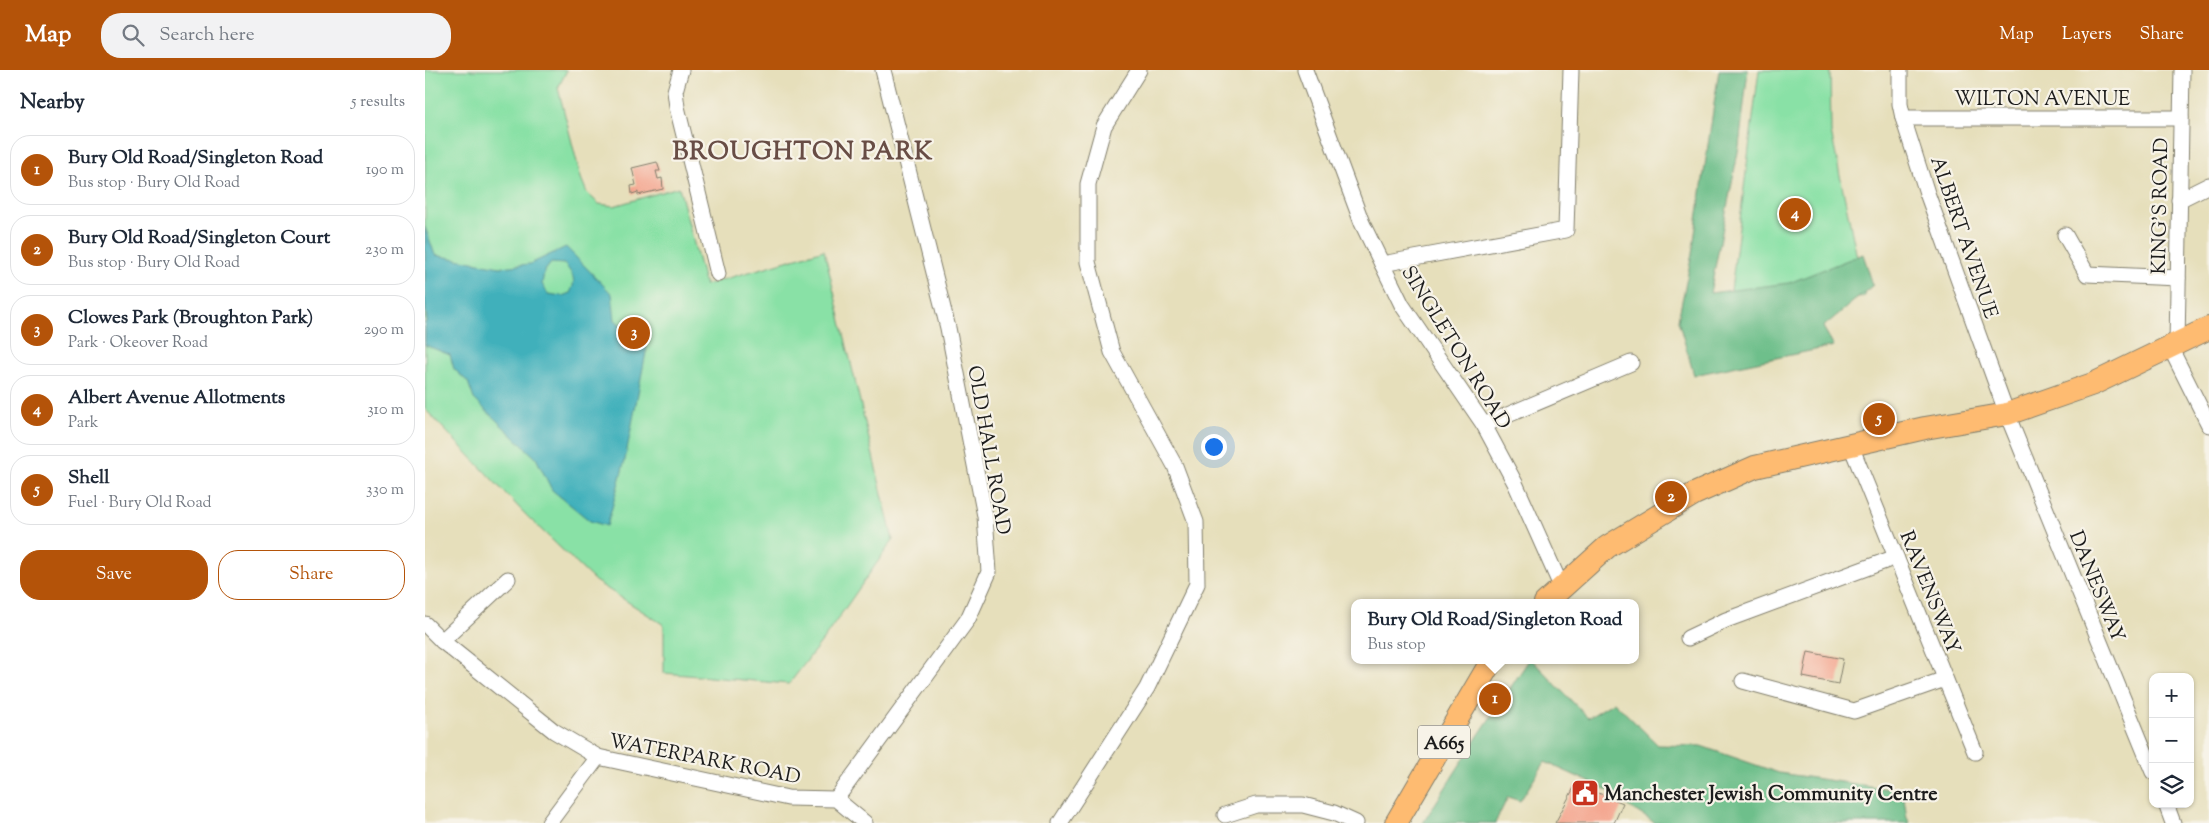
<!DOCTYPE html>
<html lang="en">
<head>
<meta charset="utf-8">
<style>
	body { margin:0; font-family:"Sorts Mill Goudy",serif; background:#f2f2f3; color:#1f2937 }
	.controls { position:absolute; right:15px; bottom:15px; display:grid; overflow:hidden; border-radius:10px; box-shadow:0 1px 4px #0004 }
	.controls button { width:45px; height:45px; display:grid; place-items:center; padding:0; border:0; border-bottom:1px solid #e0e1e3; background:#fff; color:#1f2937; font:25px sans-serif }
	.you { position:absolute; left:788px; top:376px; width:18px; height:18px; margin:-12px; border:4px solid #fff; border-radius:50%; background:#1a73e8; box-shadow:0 0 0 8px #1a73e833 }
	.badge { display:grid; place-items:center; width:32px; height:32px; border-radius:50%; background:#b45309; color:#fff; font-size:16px; font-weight:700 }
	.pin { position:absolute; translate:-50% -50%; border:2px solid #fff; box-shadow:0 1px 5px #0006 }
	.popup { position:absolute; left:926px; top:529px; width:288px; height:65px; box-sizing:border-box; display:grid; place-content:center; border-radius:10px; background:#fff; filter:drop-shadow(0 1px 4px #0005); font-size:16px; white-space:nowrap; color:#747a83 }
	.popup b { font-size:19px; color:#1f2937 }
	.popup::after { content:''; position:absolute; left:50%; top:100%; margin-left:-10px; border:10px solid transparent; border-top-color:#fff }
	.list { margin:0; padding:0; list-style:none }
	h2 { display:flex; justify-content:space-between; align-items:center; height:65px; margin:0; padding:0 20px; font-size:21px }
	h2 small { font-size:16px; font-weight:400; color:#747a83 }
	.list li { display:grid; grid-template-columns:32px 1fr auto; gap:15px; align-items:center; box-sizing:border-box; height:70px; margin:0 10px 10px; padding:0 10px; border:1px solid #e0e1e3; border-radius:20px }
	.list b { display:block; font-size:19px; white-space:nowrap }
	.list p { margin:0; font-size:16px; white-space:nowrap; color:#747a83 }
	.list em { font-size:16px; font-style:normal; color:#747a83 }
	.actions { display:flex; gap:10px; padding:15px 20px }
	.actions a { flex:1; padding:11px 0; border:1px solid #b45309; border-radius:20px; text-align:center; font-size:18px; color:#b45309 }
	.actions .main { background:#b45309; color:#fff }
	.icon { flex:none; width:28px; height:28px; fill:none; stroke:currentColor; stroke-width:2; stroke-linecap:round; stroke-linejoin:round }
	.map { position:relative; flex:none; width:1784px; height:753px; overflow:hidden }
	header { display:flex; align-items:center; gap:30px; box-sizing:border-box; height:70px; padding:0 25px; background:#b45309; color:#fff }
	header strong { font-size:24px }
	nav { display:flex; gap:28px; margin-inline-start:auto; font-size:18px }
	.search { width:350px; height:45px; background:#f2f2f3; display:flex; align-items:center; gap:12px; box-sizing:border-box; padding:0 18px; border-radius:20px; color:#747a83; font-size:19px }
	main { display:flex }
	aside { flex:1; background:#fff }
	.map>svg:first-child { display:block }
	.green { fill:#89e1a6; stroke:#527e61 }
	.forest { fill:#6ebf8b; stroke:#456e54 }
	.water { fill:#40b0bb; stroke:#2e666c; fill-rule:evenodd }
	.building { fill:#f4a791 }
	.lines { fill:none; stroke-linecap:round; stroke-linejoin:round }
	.minor-casing { stroke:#817e6c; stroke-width:17 }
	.primary-casing { stroke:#817e6c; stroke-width:24 }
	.minor { stroke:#fff; stroke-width:15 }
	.primary { stroke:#febb71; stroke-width:22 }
	.labels { text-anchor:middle; stroke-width:4.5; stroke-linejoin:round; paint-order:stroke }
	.shield { fill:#f7f3e8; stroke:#5e5c59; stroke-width:1 }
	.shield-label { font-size:19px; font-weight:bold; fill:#1c1c1c }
	.street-label { font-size:20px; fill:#1c1c1c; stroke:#f7f3e8 }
	.poi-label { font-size:20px; font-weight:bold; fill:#1c1c1c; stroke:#f7f3e8; text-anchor:start }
	.district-label { font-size:25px; font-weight:bold; letter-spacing:1px; fill:#684d45; stroke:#f7f3e8 }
</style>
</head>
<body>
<header>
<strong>Map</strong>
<div class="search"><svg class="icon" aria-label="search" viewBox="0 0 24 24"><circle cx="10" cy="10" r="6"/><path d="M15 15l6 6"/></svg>Search here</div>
<nav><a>Map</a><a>Layers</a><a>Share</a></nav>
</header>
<main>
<aside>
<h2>Nearby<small>5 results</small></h2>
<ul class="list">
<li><span class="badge">1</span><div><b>Bury Old Road/Singleton Road</b><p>Bus stop · Bury Old Road</p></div><em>190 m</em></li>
<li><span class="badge">2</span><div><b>Bury Old Road/Singleton Court</b><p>Bus stop · Bury Old Road</p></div><em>230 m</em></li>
<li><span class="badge">3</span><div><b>Clowes Park (Broughton Park)</b><p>Park · Okeover Road</p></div><em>290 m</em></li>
<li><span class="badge">4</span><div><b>Albert Avenue Allotments</b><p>Park</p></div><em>310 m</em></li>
<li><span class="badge">5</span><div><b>Shell</b><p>Fuel · Bury Old Road</p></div><em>330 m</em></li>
</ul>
<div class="actions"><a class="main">Save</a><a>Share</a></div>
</aside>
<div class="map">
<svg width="1784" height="753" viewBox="0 0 1784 753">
	<rect width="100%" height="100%" fill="#f7f3e8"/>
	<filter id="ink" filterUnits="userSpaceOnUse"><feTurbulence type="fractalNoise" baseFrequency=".02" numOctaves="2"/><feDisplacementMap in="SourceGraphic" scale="10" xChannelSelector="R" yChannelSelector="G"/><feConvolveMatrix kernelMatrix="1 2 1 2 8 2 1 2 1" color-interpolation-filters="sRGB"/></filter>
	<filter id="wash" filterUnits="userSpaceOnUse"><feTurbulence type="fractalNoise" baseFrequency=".0096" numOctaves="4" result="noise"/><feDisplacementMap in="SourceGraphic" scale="20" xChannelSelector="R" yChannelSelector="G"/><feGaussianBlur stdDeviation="1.12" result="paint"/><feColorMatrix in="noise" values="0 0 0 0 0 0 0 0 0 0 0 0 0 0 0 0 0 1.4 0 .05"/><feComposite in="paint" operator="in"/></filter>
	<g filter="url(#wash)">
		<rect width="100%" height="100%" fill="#e6dfbb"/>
		<!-- green -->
		<g class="green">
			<polygon points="0,0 142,0 133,18 156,108 162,123 174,134 189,136 254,117 280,215 399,180 468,470 400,567 364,614 239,603 239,555 170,511 103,447 0,339"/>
			<polygon points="1334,0 1405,0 1406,62 1440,226 1302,252"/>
		</g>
		<!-- forest -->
		<g class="forest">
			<polygon points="1294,0 1323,0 1314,77 1285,223 1364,213 1438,184 1448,215 1398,257 1409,276 1269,305 1253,250 1267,184"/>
			<polygon points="1104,590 1107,590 1163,648 1189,632 1233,675 1276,676 1354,703 1478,721 1482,748 1485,753 1230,753 1198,733 1189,723 1120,692 1095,731 1083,727 1070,753 998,753 1053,666"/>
		</g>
		<!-- water -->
		<path class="water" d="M0 157 10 185 75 197 105 194 141 177 187 224 190 250 222 277 200 390 182 456 165 451 127 420 111 388 49 329 43 312 29 299 25 285 0 275V253L2 251 0 230ZM126 193 139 194C148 204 152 210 145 223L137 226 123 224 117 214 119 202Z"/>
		<g id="blocks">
			<!-- building -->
			<g class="building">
				<polygon points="232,92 235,101 231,101 233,109 237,108 238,119 213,125 213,122 207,124 206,116 211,115 207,98"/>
				<polygon points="1383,582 1418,589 1413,614 1378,607"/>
				<polygon points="1151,714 1198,733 1189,753 1130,753"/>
			</g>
		</g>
	</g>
	<g filter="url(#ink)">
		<use href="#blocks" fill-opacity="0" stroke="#817e6c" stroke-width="1"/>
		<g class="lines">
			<defs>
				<g id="minor">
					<polyline points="256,0 250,21 252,37 293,204"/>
					<polyline points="880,0 937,153 977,235 1059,355 1090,413 1136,516"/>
					<polyline points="1475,0 1475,34 1478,48 1502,123 1582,344 1728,702"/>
					<polyline points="1478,48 1756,48"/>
					<polyline points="1754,130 1784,115"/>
					<polyline points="1640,165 1662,204 1753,208"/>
					<polyline points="957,194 1141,160 1146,0"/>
					<polyline points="1752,274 1757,0"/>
					<polyline points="1745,277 1784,355"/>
					<polyline points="1059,355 1206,293"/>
					<polyline points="1426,376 1550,682"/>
					<polyline points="0,554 17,571 129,661 173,687 363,728 411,729 440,753"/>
					<polyline points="1263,568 1301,550 1471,487"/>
					<polyline points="17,571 83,509"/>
					<polyline points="1318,611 1429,641 1520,609"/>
					<polyline points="411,729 543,549 564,502 560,446 523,258 458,0"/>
					<polyline points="1741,734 1748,753"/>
					<polyline points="800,745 831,735 878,735 909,743 931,753"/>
					<polyline points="124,753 173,687"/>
					<polyline points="635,753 722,618 772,514 771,452 750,396 687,282 663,192 663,114 679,56 714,0"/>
				</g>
				<g id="primary">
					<polyline points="1120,533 1182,477 1269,424 1330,397 1500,358 1582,344 1668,314 1784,258"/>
					<polyline points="971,753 1067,590"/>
				</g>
			</defs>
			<!-- minor casing -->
			<use href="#minor" class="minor-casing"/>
			<!-- primary casing -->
			<use href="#primary" class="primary-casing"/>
			<!-- minor -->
			<use href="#minor" class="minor"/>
			<!-- primary -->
			<use href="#primary" class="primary"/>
		</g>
	</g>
	<!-- icons -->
	<defs>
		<symbol id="civic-square" viewBox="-11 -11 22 22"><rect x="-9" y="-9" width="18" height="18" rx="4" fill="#c8321e" stroke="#f7f3e8"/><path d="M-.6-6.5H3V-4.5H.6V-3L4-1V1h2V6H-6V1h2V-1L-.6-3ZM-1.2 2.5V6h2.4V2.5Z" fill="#fff"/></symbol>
	</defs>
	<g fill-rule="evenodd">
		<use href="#civic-square" x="1144" y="707" width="32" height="32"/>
	</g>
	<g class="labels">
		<!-- shield labels -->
		<rect class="shield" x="993" y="655.5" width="52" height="33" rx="4"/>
		<g class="shield-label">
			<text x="1019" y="679">A665</text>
		</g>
		<!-- street labels -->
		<g class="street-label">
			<text x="1617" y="35">WILTON AVENUE</text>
			<text transform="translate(1734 136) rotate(-89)" y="7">KING'S ROAD</text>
			<text transform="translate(1540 167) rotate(71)" y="7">ALBERT AVENUE</text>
			<text transform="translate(1032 277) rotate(58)" y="7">SINGLETON ROAD</text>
			<text transform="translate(565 380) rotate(80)" y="7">OLD HALL ROAD</text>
			<text transform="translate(1673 516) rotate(68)" y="7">DANESWAY</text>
			<text transform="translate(1506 522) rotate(68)" y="7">RAVENSWAY</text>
			<text transform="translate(280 688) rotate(11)" y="7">WATERPARK ROAD</text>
		</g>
		<!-- poi labels -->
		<g class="poi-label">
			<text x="1179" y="730">Manchester Jewish Community Centre</text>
		</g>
		<!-- district labels -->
		<g class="district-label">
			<text x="378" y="89">BROUGHTON PARK</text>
		</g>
	</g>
</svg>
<div class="controls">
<button>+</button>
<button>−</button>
<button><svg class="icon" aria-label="layers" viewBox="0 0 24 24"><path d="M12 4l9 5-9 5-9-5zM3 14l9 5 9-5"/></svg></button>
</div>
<div class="you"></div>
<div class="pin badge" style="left:1070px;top:629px">1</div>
<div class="popup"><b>Bury Old Road/Singleton Road</b>Bus stop</div>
<div class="pin badge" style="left:1246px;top:427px">2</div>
<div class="pin badge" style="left:209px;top:263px">3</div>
<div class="pin badge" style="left:1370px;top:144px">4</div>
<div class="pin badge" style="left:1454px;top:349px">5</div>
</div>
</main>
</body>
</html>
